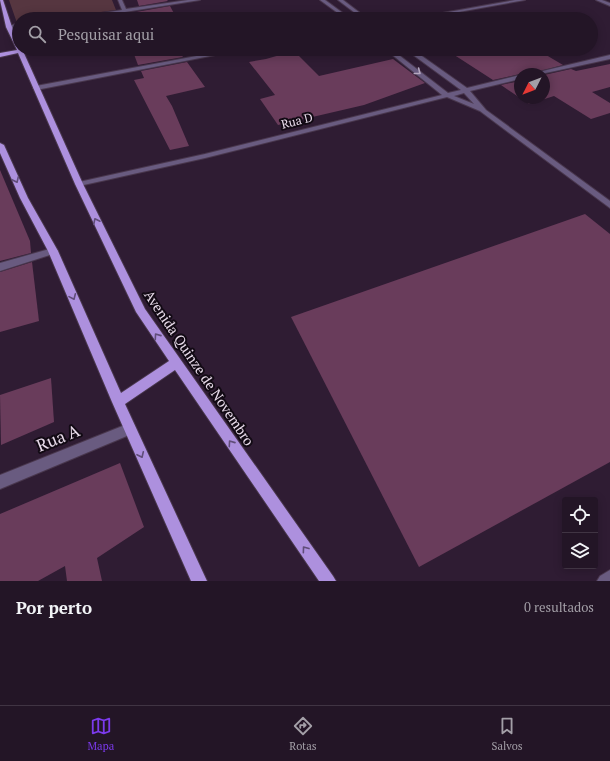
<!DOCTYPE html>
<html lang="pt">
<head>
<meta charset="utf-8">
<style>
	body { margin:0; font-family:"PT Serif",serif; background:#2b1e2e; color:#f1f3f6 }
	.controls { position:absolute; right:12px; bottom:12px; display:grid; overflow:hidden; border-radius:4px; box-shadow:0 2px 10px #0003 }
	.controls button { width:36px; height:36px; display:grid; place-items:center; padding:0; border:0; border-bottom:1px solid #403443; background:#231526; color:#f1f3f6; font:20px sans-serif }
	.compass { position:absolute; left:514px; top:68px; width:36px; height:36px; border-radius:50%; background:#231526; box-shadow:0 2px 10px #0003; rotate:228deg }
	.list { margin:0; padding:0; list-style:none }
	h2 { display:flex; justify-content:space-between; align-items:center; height:52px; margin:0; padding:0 16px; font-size:17px }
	h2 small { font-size:13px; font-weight:400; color:#a39fa7 }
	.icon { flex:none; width:22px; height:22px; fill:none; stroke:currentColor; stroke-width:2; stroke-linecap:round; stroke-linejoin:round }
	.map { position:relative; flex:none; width:610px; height:581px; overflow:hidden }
	.search { position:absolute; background:#231526; box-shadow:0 2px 10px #0003; left:12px; right:12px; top:12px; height:44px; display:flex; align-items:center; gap:10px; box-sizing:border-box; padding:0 14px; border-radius:22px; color:#a39fa7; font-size:15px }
	.sheet { height:124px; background:#231526 }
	nav { display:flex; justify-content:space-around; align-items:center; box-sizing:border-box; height:56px; border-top:1px solid #403443; background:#231526; font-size:11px; color:#a39fa7 }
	nav a { display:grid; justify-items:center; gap:2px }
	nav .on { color:#7c3aed }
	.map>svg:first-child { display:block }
	.green { fill:#563640 }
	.building { fill:#693c5b }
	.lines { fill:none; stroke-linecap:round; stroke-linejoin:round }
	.minor-casing { stroke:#49374d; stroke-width:2 }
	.major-casing { stroke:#49374d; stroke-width:2 }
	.minor { fill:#695b80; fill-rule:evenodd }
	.major { fill:#ad90de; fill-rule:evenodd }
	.oneway { stroke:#b6a8c0 }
	.oneway2 { stroke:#604d79 }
	.labels { text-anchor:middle; stroke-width:4; stroke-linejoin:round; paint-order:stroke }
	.far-street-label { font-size:12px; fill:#e9dceb; stroke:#120a14 }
	.street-label { font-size:14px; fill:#e9dceb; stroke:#120a14 }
	.near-street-label { font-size:17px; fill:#e9dceb; stroke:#120a14 }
</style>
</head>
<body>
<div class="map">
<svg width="610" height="581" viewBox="0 0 610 581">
	<rect width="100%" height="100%" fill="#2f1c33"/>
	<!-- green -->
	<polygon class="green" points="9,0 112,0 116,10 48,19 19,19 19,23 17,23"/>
	<!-- building -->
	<g class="building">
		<polygon points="137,0 167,0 168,1 139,6"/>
		<polygon points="170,6 177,19 121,19 119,15"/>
		<polygon points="132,49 193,49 194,50 180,53 183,57 138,65"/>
		<polygon points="445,49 536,49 563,65 529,74 520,74 493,80"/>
		<polygon points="294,51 319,76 393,59 425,83 364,105 278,125 260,99 275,95 249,62 266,59"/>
		<polygon points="187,62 205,87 166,96 172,106 189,146 170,150 134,80 144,78 141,71"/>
		<polygon points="610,64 610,87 592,92 610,103 610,113 591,119 554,96 529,104 520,98 544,98 544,75 571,69 576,71"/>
		<polygon points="520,81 520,98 501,85"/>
		<polygon points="0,170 30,241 31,253 0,261"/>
		<polygon points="585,214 610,234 610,462 419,567 291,317"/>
		<polygon points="32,262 39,321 0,332 0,272"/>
		<polygon points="51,378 54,422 1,445 0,395"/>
		<polygon points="120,463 144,527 97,558 102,581 67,581 65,566 38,581 0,581 0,514"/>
	</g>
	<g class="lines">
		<defs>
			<g id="minor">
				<polygon points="118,0 122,0 126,9 188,0 200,0 125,12 76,19 64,19 122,10"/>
				<polygon points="320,0 325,0 351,19 346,19"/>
				<polygon points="338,0 343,0 368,19 363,19"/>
				<polygon points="515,0 525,0 420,19 409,19"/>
				<polygon points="596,0 602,0 610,3 610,6"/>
				<polygon points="19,23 19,27 9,29 6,27"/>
				<polygon points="234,49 246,49 36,90 33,88 36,86"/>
				<path d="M385 49H391L448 93 461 90 405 49H412L467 88 520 75V79L470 91 486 110 610 201V208L480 111 447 97 205 158 79 186 75 184 79 182 205 154 442 95ZM464 93 474 104 454 96Z"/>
				<polygon points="610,55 610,59 541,74 530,74"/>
				<polygon points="53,248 56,249 58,251 56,253 0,271 0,263"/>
				<polygon points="130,423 134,425 136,429 134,433 0,489 0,475"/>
				<polygon points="610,570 610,581 597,581 600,576"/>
			</g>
			<polygon id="major" points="0,0 3,0 12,27 19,43 19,49 22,49 23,51 83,184 145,309 333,576 336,581 319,581 175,370 125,404 207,581 191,581 112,402 48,251 20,198 0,153 0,143 4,145 28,198 58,251 121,393 169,361 136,312 75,184 18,53 0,57 0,53 17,50 6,27"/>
		</defs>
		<!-- minor casing -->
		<use href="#minor" class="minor-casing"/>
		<!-- major casing -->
		<use href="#major" class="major-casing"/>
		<!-- minor -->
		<use href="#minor" class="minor"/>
		<!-- major -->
		<use href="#major" class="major"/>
	</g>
	<!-- one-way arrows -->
	<defs><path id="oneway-chevron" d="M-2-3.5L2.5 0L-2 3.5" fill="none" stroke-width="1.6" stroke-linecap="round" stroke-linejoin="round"/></defs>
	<use class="oneway" href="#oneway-chevron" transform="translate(418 72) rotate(38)"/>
	<g class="oneway2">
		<use href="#oneway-chevron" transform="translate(16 180) rotate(65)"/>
		<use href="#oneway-chevron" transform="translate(96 221) rotate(-116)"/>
		<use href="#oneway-chevron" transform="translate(73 297) rotate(66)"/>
		<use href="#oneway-chevron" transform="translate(157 336) rotate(-125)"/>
		<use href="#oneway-chevron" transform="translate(231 443) rotate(-125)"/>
		<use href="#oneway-chevron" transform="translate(141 455) rotate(65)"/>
		<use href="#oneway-chevron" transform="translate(305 549) rotate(-126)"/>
	</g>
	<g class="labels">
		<!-- far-street labels -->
		<g class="far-street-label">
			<text transform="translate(297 121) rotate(-14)" y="4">Rua D</text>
		</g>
		<!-- street labels -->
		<g class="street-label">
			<text transform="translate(199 368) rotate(56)" y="5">Avenida Quinze de Novembro</text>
		</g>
		<!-- near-street labels -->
		<g class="near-street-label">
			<text transform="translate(58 438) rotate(-22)" y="6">Rua A</text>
		</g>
	</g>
</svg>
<div class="controls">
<button><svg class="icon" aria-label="locate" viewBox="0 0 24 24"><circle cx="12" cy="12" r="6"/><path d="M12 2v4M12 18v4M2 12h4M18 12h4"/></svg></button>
<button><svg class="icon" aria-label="layers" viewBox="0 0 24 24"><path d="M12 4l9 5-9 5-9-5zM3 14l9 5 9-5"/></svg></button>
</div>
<svg class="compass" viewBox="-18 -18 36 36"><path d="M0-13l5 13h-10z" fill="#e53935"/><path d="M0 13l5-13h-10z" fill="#a39fa7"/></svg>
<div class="search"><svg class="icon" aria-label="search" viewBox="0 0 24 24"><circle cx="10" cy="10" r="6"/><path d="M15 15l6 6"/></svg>Pesquisar aqui</div>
</div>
<section class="sheet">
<h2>Por perto<small>0 resultados</small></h2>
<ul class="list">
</ul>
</section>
<nav>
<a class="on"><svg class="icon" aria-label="map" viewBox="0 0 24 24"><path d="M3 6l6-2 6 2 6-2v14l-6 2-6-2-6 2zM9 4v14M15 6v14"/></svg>Mapa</a>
<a><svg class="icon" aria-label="directions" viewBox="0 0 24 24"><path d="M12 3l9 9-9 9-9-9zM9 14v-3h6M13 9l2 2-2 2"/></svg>Rotas</a>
<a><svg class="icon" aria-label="saved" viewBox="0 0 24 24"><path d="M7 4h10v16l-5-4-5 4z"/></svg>Salvos</a>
</nav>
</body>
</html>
